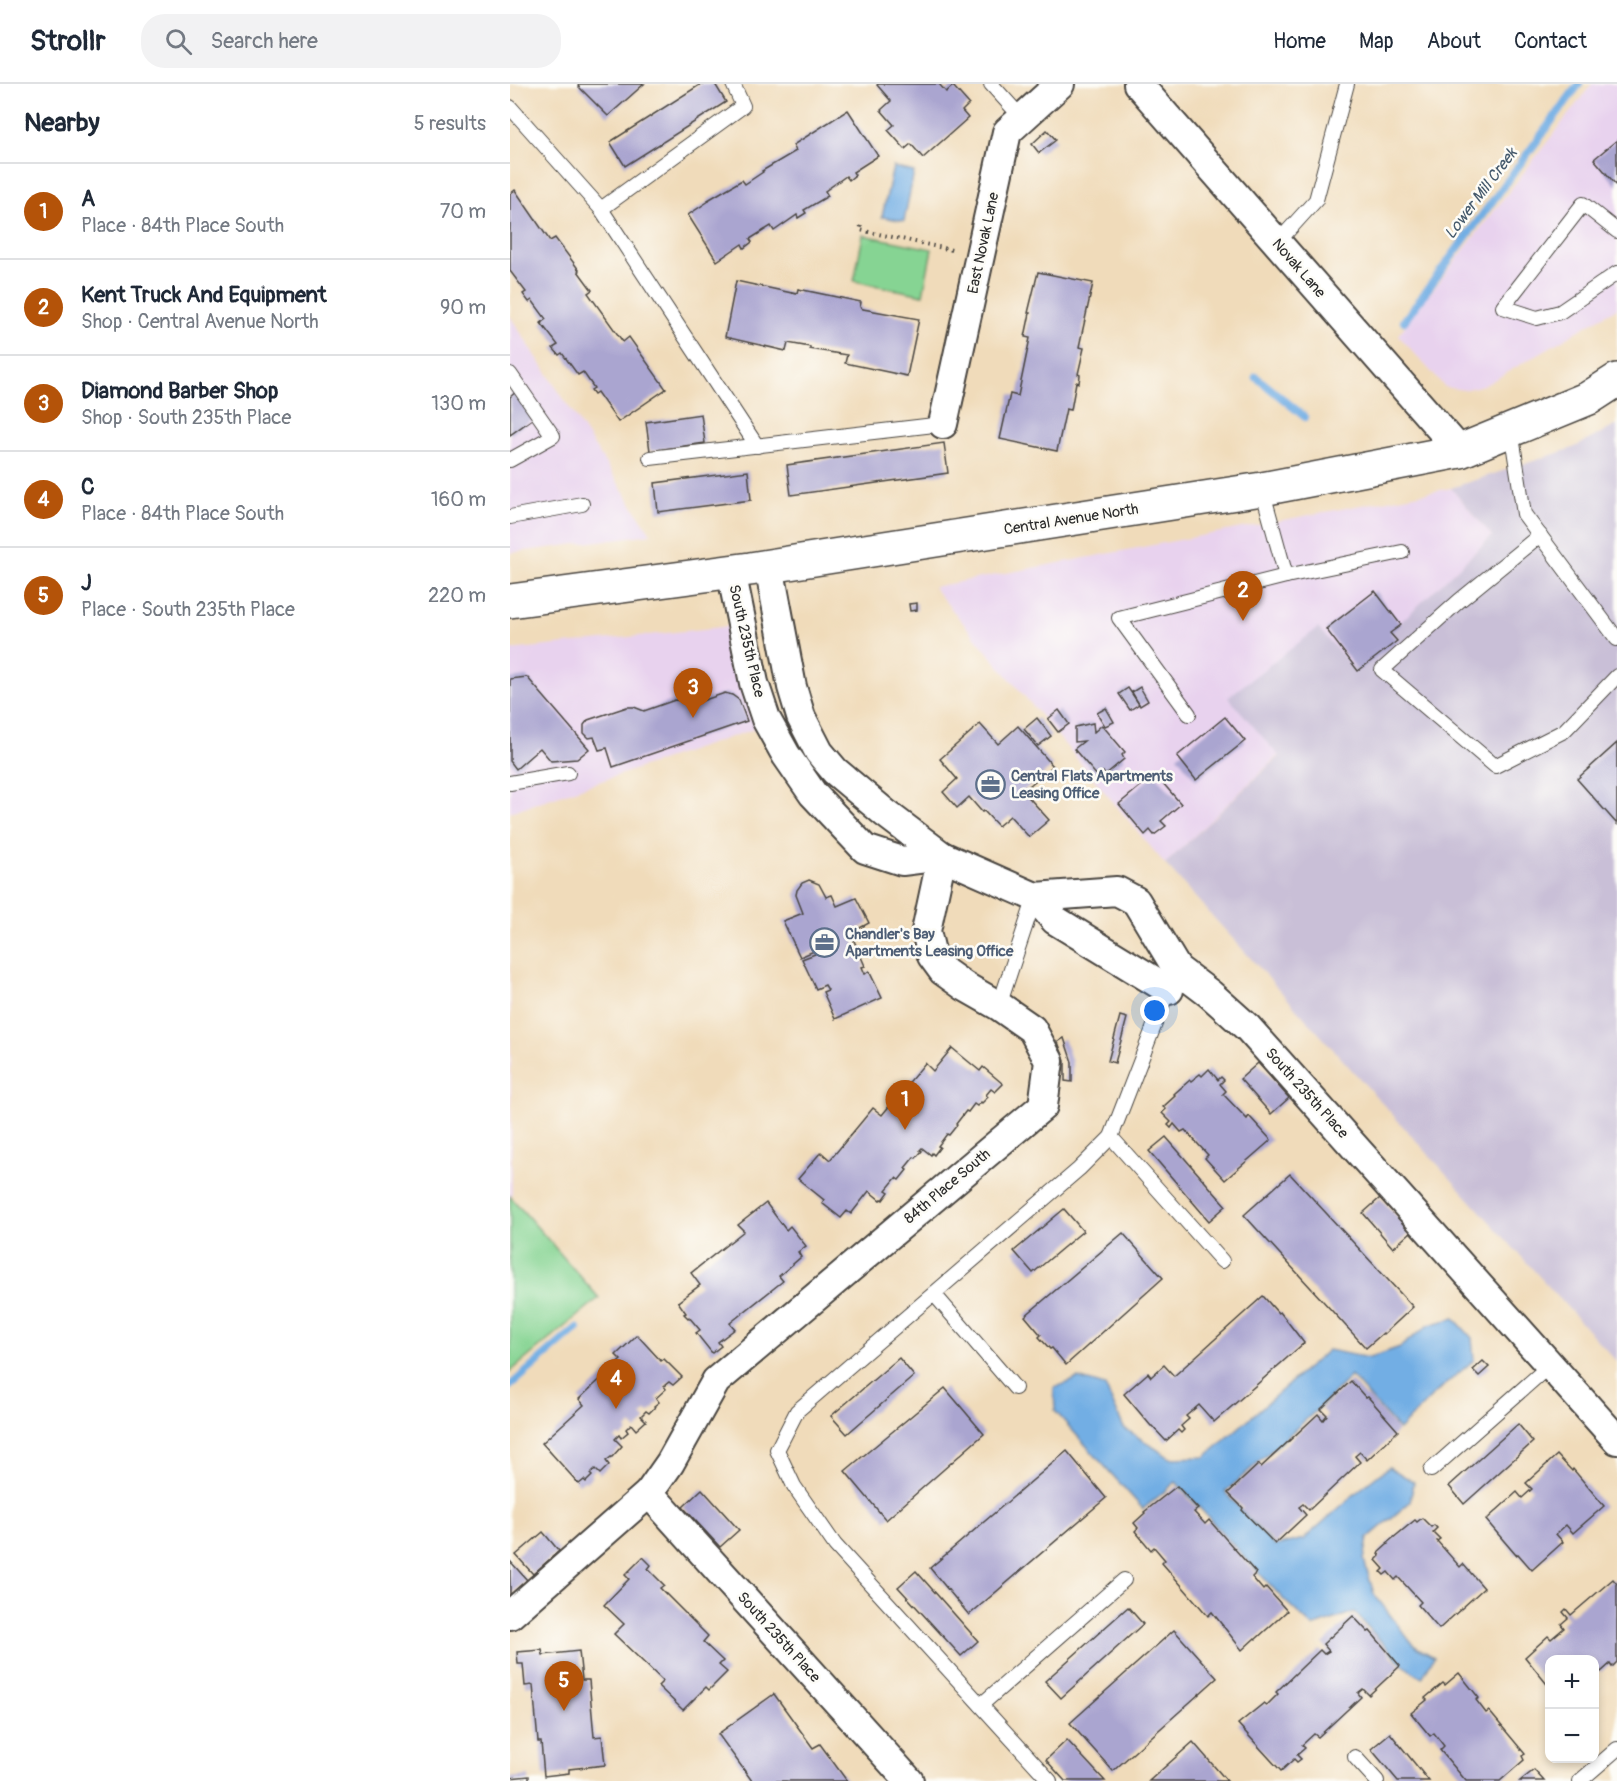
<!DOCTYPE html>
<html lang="en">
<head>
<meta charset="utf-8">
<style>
	body { margin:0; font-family:Pangolin,sans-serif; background:#f2f2f3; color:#1f2937 }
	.controls { position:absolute; right:18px; bottom:18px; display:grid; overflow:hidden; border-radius:12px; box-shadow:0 3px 9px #0003 }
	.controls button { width:54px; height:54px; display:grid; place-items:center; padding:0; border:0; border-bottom:2px solid #e0e1e3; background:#fff; color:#1f2937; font:30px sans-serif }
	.you { position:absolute; left:645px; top:927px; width:21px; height:21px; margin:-15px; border:4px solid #fff; border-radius:50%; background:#1a73e8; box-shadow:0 0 0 9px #1a73e833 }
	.badge { display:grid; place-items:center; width:39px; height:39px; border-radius:50%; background:#b45309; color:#fff; font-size:20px; font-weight:700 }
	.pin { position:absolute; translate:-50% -50px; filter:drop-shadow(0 2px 3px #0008) }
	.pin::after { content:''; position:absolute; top:32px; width:21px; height:18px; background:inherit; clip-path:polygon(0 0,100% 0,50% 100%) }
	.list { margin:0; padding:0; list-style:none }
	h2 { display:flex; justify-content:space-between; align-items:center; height:78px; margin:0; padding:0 24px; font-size:26px }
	h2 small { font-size:20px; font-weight:400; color:#747a83 }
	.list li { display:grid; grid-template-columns:39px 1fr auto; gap:18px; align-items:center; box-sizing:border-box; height:96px; padding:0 24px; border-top:2px solid #e0e1e3 }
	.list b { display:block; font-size:22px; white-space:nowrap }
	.list p { margin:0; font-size:20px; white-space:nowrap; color:#747a83 }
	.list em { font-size:20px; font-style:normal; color:#747a83 }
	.icon { flex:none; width:33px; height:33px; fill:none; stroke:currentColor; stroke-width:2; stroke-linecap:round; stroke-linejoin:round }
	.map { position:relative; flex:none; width:1107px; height:1697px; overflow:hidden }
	header { display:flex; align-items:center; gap:36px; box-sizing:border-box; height:84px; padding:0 30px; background:#fff; border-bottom:2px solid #e0e1e3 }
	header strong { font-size:28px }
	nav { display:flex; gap:33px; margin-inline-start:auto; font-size:21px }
	.search { width:420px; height:54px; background:#f2f2f3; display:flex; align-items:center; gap:15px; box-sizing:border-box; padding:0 21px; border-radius:24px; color:#747a83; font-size:22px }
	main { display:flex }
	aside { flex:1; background:#fff }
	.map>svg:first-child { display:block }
	.built { fill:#e8d2ee }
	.industrial { fill:#c9bfd7 }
	.green { fill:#86d493; stroke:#58805f; stroke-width:1.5 }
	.water { fill:#72aee4; stroke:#4e6c88; stroke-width:1.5 }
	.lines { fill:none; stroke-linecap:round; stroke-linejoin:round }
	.stream { stroke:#72aee4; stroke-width:8 }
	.building { fill:#aaa5d0 }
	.lane-casing { stroke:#494540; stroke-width:16 }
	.street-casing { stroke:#494540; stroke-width:32 }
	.secondary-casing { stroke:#494540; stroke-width:36 }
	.path { stroke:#494540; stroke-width:4; stroke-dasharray:1.5 4.5; stroke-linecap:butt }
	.lane { stroke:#fff; stroke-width:14 }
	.street { stroke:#fff; stroke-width:28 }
	.secondary { stroke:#fff; stroke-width:33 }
	.labels { text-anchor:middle; stroke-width:5; stroke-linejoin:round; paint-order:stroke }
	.street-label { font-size:15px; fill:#2b2b2b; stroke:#fdfcf7 }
	.service-label { font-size:15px; font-weight:bold; fill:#4e5e75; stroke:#fdfcf7; text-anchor:start }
	.water-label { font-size:16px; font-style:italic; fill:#44596c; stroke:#fdfcf7 }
</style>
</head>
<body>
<header>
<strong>Strollr</strong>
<div class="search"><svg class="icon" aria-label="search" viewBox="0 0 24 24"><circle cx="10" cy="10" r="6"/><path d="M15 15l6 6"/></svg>Search here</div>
<nav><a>Home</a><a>Map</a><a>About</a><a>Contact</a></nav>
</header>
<main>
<aside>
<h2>Nearby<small>5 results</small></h2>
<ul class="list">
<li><span class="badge">1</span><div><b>A</b><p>Place · 84th Place South</p></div><em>70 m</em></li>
<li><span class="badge">2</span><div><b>Kent Truck And Equipment</b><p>Shop · Central Avenue North</p></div><em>90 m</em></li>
<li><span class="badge">3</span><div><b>Diamond Barber Shop</b><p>Shop · South 235th Place</p></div><em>130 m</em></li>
<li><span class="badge">4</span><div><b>C</b><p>Place · 84th Place South</p></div><em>160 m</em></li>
<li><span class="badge">5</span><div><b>J</b><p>Place · South 235th Place</p></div><em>220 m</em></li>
</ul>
</aside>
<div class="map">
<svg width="1107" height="1697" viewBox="0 0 1107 1697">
	<rect width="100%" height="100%" fill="#fdfcf7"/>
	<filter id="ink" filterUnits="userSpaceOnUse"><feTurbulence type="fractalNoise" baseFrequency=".0167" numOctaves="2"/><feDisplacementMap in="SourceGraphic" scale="12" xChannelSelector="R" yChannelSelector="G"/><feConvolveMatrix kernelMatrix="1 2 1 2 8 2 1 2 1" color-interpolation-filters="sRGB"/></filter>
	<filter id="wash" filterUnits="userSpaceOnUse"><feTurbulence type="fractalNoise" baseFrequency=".008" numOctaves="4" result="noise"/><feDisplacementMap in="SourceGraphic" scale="24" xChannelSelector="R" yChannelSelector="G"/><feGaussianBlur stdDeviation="1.35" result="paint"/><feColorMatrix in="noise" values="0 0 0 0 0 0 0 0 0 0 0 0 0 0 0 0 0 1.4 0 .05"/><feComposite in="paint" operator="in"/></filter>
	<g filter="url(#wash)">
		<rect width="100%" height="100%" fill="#f0dbba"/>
		<!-- built -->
		<g class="built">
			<polygon points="1082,0 1107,0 1107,224 977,300 954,306 935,303 888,251"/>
			<polygon points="0,232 141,450 0,469"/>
			<polygon points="941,404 982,452 843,584 719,613 769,671 655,780 423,503"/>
			<polygon points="221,542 250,643 0,728 0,566"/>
			<polygon points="0,825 2,1115 0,1112"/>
		</g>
		<!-- industrial -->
		<polygon class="industrial" points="1107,341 1107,1278 655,780 769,672 718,613 808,544 843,583 982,452 941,404 1063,364"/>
		<!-- green -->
		<g class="green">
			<polygon points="353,151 422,165 413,211 344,197"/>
			<polygon points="0,1112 89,1214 0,1288"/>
		</g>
		<!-- water -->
		<g class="water">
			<polygon points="383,83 404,88 394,137 372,133"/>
			<polygon points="944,1234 962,1254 964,1276 922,1312 889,1346 841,1292 809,1324 715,1408 764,1462 794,1455 848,1407 879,1383 904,1398 900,1418 858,1454 854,1476 864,1510 903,1561 924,1573 912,1594 892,1580 844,1528 803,1543 774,1516 666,1398 633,1425 545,1327 544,1304 568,1294 595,1302 614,1344 660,1374 695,1373 818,1266 859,1274 890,1263 919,1241"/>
		</g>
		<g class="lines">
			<!-- stream -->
			<g class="stream">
				<polyline points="894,237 1069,0"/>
				<polyline points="746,293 795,333"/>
				<polyline points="0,1302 67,1244"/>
			</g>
		</g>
		<g id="blocks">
			<!-- building -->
			<g class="building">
				<polygon points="70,0 134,0 98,32 68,2"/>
				<polygon points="191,0 205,0 216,18 115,82 100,58"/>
				<polygon points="368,0 429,0 436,8 443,2 459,20 452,27 458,34 413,74 401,60 395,65 378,46 384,41 371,26 381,17 367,1"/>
				<polygon points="338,26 368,72 343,88 345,91 339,96 336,92 315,107 318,112 294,126 296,129 288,134 287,131 264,147 261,142 240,155 242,158 234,164 232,160 207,177 178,131 199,117 198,116 232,96 235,100 253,88 252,87 286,67 283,61"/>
				<polygon points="537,46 546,56 529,69 522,60"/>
				<polygon points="1107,56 1107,102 1084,75"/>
				<polygon points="5,106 40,157 45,154 69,186 68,187 82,206 78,209 113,258 119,253 156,305 108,338 87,308 84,310 81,306 84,304 73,288 68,291 52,269 49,271 43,264 48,261 31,239 36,235 22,216 19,218 13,210 16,208 0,187 0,110"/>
				<polygon points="528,188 583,199 569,263 574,264 568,290 570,291 569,299 566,298 561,326 556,325 547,367 490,355 500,310 508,312 520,254 515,253 520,229 518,229"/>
				<polygon points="226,197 282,209 282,208 287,209 288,205 351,218 350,223 353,225 409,235 397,292 335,279 337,271 300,265 300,263 278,259 276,267 215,253"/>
				<polygon points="7,307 25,333 0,351 0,313"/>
				<polygon points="191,330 195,359 140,367 136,338"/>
				<polygon points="434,359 438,389 281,411 277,381"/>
				<polygon points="238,387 241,416 148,428 145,399"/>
				<polygon points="865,507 891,541 880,549 887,557 848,587 816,545"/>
				<polygon points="407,519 407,526 400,527 399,520"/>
				<polygon points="17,593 79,665 67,675 41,677 30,664 6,685 0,677 0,595"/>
				<polygon points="630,603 638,617 630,622 622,608"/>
				<polygon points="618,604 629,620 620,626 609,610"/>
				<polygon points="215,609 222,611 229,616 237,637 103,683 97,664 89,666 84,653 79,654 74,649 74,641 78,636 117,623 124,623 134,627 165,616 174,617 180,621"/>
				<polygon points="596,624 604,638 595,642 587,629"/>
				<polygon points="549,626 559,640 548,648 538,635"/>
				<polygon points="715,633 735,657 686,696 667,672"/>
				<polygon points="527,634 541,652 528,662 514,645"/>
				<polygon points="583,639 584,648 592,641 615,668 612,671 614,675 595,691 593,688 588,693 564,665 574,657 565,658 565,643"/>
				<polygon points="470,640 488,660 508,642 543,682 513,707 539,736 519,753 500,732 488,742 474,727 472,728 459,713 447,724 433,708 447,695 430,675"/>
				<polygon points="1107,659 1107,740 1067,695"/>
				<polygon points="645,690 671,720 651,737 656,742 644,751 640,746 635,751 609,720"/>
				<polygon points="299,796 309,800 316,813 322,811 327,822 346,814 359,839 337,851 341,850 355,882 352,883 355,890 359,887 372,914 325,935 313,908 318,906 315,901 306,905 292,875 305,870 304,867 290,873 273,837 293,829 286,811 287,806 292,799"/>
				<polygon points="610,932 617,934 605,979 598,977"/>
				<polygon points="554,954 562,978 562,998 555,997 555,977 548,958"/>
				<polygon points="442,964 470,987 473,983 493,1000 485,1008 481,1005 476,1011 478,1013 472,1019 471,1018 467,1022 464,1020 458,1028 456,1027 446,1040 447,1041 439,1051 437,1050 428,1062 430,1063 424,1071 422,1069 421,1071 412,1064 410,1066 412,1067 406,1074 404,1073 395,1084 397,1086 389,1096 386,1094 376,1106 379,1108 373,1116 372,1115 370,1116 359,1107 341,1130 337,1127 331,1134 312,1119 314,1116 288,1095 311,1068 320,1076 363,1024 372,1031 415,979 423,987"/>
				<polygon points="748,979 779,1014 761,1030 730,995"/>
				<polygon points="699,985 708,996 711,993 714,996 710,1000 716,1007 713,1010 737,1035 739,1032 761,1056 715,1096 695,1074 698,1071 675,1046 671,1048 664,1040 661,1044 658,1041 661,1038 652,1029 656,1025 653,1023 665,1012 664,1010 680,996 681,997 690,990 692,992"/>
				<polygon points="656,1053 716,1122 699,1137 639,1067"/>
				<polygon points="780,1090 903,1223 874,1250 873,1249 856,1264 734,1131"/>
				<polygon points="870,1114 901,1148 883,1164 853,1129"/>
				<polygon points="256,1119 276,1146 280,1142 296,1162 288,1168 291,1173 269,1192 273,1197 220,1239 225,1245 208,1258 211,1262 202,1269 186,1249 190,1246 179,1233 178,1234 174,1230 176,1229 168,1218 190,1201 181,1189 234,1147 228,1141"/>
				<polygon points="554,1125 573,1147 523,1189 504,1167"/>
				<polygon points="613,1149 653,1194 556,1281 542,1264 540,1265 529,1253 531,1251 515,1232"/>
				<polygon points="753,1212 768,1229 770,1228 794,1259 704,1338 689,1321 676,1332 679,1335 671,1342 674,1346 671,1349 668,1346 656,1357 642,1342 641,1342 614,1310 638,1289 641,1293 654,1281 664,1292"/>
				<polygon points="127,1251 151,1277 154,1275 172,1293 163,1301 159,1298 154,1302 156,1305 146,1314 149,1318 144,1322 145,1323 139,1329 136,1327 131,1332 136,1337 126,1346 121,1340 116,1345 118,1348 111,1354 109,1351 105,1355 112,1362 102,1373 101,1373 96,1377 99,1381 90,1390 85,1385 80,1390 82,1392 76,1398 74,1396 69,1400 32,1359 74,1321 69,1315 111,1276 106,1271"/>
				<polygon points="389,1274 404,1292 337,1350 321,1332"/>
				<polygon points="973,1277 979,1283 969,1292 963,1286"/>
				<polygon points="841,1297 856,1314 858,1313 888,1347 857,1376 850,1368 845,1372 850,1378 799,1426 793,1420 789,1423 796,1431 765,1460 732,1426 733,1424 718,1409 749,1380 751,1383 808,1330 813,1336 817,1331 811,1325"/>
				<polygon points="435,1304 474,1350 376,1436 335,1387"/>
				<polygon points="1008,1340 1023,1358 954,1420 939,1402"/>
				<polygon points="557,1367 596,1414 459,1531 420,1484"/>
				<polygon points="1047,1371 1062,1387 1063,1385 1094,1422 1063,1449 1056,1441 1046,1450 1053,1458 1022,1486 1008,1470 1006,1471 976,1436 1007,1408 1012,1414 1022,1405 1016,1399"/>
				<polygon points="667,1402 688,1425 684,1428 695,1440 699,1436 746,1489 742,1493 753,1506 756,1503 777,1527 746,1555 745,1554 732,1566 702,1528 698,1532 652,1479 655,1476 644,1463 641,1466 625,1447 628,1444 624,1439 635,1429 634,1428"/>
				<polygon points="192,1405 229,1446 210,1463 173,1423"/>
				<polygon points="912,1434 921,1443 924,1441 927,1444 923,1448 930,1455 927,1457 950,1483 953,1480 974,1504 929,1545 908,1521 911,1518 888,1493 885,1496 878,1488 874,1491 871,1488 874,1485 866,1476 870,1472 868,1469 878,1460 877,1459 905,1436 907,1438"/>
				<polygon points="33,1448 49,1467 23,1490 6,1471"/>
				<polygon points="133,1473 141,1481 138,1485 154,1501 150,1504 198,1552 193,1558 213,1577 209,1581 217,1588 199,1606 196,1603 173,1626 148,1602 153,1597 104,1550 114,1540 94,1521 119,1495 115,1491"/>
				<polygon points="0,1477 17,1496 0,1511"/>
				<polygon points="406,1487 468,1557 451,1572 388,1503"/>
				<polygon points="1103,1495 1107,1500 1107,1578 1102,1583 1100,1580 1091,1588 1088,1585 1084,1589 1084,1576 1040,1576 1040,1604 1015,1573 1038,1552 1041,1555 1054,1544 1051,1540 1058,1534 1053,1528 1056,1525 1061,1531"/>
				<polygon points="618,1523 633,1540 551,1614 535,1597"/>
				<polygon points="843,1532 858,1548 860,1547 890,1582 859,1611 853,1605 848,1609 851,1613 808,1653 804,1650 792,1661 795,1664 787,1671 791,1675 787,1678 784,1675 771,1687 728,1640 754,1619 757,1621 768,1610 766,1608 810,1566 814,1570 819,1567 813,1560"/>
				<polygon points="664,1546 707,1594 603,1687 560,1639"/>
				<polygon points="32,1566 33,1571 69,1567 72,1596 79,1596 84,1653 92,1652 95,1681 59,1685 59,1689 34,1692 31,1658 28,1658 23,1601 15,1602 13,1580 8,1580 7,1568"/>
				<polygon points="949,1589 969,1614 966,1616 976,1629 979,1627 1015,1670 1012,1672 1014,1676 990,1697 956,1697 930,1666 934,1662 924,1649 920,1652 901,1629 917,1616 915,1614 933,1599 935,1601"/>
				<polygon points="264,1610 303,1664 310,1660 337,1697 242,1697 208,1650"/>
				<polygon points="880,1649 919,1697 888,1697 861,1665"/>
				<polygon points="557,1656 595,1697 555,1697 536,1676"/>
				<polygon points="683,1658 717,1697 639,1697"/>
				<polygon points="1024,1686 1034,1697 1010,1697"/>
				<polygon points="19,1692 19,1697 0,1697 0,1694"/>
			</g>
		</g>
	</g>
	<g filter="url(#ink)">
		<use href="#blocks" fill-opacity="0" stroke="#494540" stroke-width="1.5"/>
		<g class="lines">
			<defs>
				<g id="lane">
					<polyline points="481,0 512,34"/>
					<polyline points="0,23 91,125 247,362"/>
					<polyline points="91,125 233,22 223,0"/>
					<polyline points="1107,147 1073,120 993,223 1027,234 1050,228 1107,189"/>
					<polyline points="767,159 806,116 837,0"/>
					<polyline points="0,290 43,352 0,376"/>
					<polyline points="1001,346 1014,430 1107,555"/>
					<polyline points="140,374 433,340"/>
					<polyline points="752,405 776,492"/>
					<polyline points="0,433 72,420"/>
					<polyline points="1030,451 949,517 872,586 985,682 1054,647 1107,592"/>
					<polyline points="679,630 609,534 776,492 892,468"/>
					<polyline points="0,699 58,689"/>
					<polyline points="489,922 525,813"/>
					<polyline points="601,1053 712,1177"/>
					<polyline points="424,1210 505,1304"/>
					<polyline points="921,1386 1040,1281"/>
					<polyline points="471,1621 614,1496"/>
					<polyline points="845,1673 867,1697"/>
					<polyline points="540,1697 325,1461 284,1402 267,1366 287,1327 569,1085 601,1053 660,901"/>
					<polyline points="1070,1697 1107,1665"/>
				</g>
				<g id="street">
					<polyline points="628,0 950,367"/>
					<polyline points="433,340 497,48 550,0"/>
					<polyline points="221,487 244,599 256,635 276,671 303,710 355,765 392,777 432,772 375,729 325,687 309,668 291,633 282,603 259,482"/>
					<polyline points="525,813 545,836 659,906"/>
					<polyline points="139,1409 399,1697"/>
					<polyline points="0,1531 139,1409 160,1379 206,1297 533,1022 539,977 522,945 489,922 454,902 433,887 422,872 416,847 432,772 525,813 607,807 626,817 667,885 700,910 738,944 1107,1356"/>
				</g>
				<polyline id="secondary" points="0,517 240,485 752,405 950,367 1079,314 1107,296"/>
			</defs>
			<!-- lane casing -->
			<use href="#lane" class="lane-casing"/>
			<!-- street casing -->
			<use href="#street" class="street-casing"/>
			<!-- secondary casing -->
			<use href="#secondary" class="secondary-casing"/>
			<!-- path -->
			<polyline class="path" points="351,142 350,146 442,166"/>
			<!-- lane -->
			<use href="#lane" class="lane"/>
			<!-- street -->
			<use href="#street" class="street"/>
			<!-- secondary -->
			<use href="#secondary" class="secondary"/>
		</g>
	</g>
	<!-- icons -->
	<defs>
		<symbol id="office-ring" viewBox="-11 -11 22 22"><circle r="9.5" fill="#fdfcf7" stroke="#5c6f8a" stroke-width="1.5"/><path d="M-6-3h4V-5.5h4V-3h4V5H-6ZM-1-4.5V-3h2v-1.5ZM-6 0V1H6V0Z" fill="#5c6f8a"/></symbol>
	</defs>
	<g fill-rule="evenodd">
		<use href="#office-ring" x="464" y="684" width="33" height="33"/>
		<use href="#office-ring" x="298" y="842" width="33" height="33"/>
	</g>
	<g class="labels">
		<!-- street labels -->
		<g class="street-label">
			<text transform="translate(473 159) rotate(-78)" y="5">East Novak Lane</text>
			<text transform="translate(789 184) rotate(49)" y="5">Novak Lane</text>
			<text transform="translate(561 435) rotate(-9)" y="5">Central Avenue North</text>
			<text transform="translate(237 557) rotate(77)" y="5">South 235th Place</text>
			<text transform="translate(797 1009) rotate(48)" y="5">South 235th Place</text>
			<text transform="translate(437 1102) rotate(-40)" y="5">84th Place South</text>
			<text transform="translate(269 1553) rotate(48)" y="5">South 235th Place</text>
		</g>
		<!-- service labels -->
		<g class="service-label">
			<text x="501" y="697">Central Flats Apartments<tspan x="501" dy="17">Leasing Office</tspan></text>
			<text x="335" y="855">Chandler's Bay<tspan x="335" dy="17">Apartments Leasing Office</tspan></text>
		</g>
		<!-- water labels -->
		<g class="water-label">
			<text transform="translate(970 109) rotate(-53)" y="6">Lower Mill Creek</text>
		</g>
	</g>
</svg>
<div class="controls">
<button>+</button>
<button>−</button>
</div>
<div class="you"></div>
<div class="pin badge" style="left:395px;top:1046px">1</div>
<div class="pin badge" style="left:733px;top:537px">2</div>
<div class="pin badge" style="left:183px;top:634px">3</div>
<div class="pin badge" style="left:106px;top:1325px">4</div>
<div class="pin badge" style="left:54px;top:1627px">5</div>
</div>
</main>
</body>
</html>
